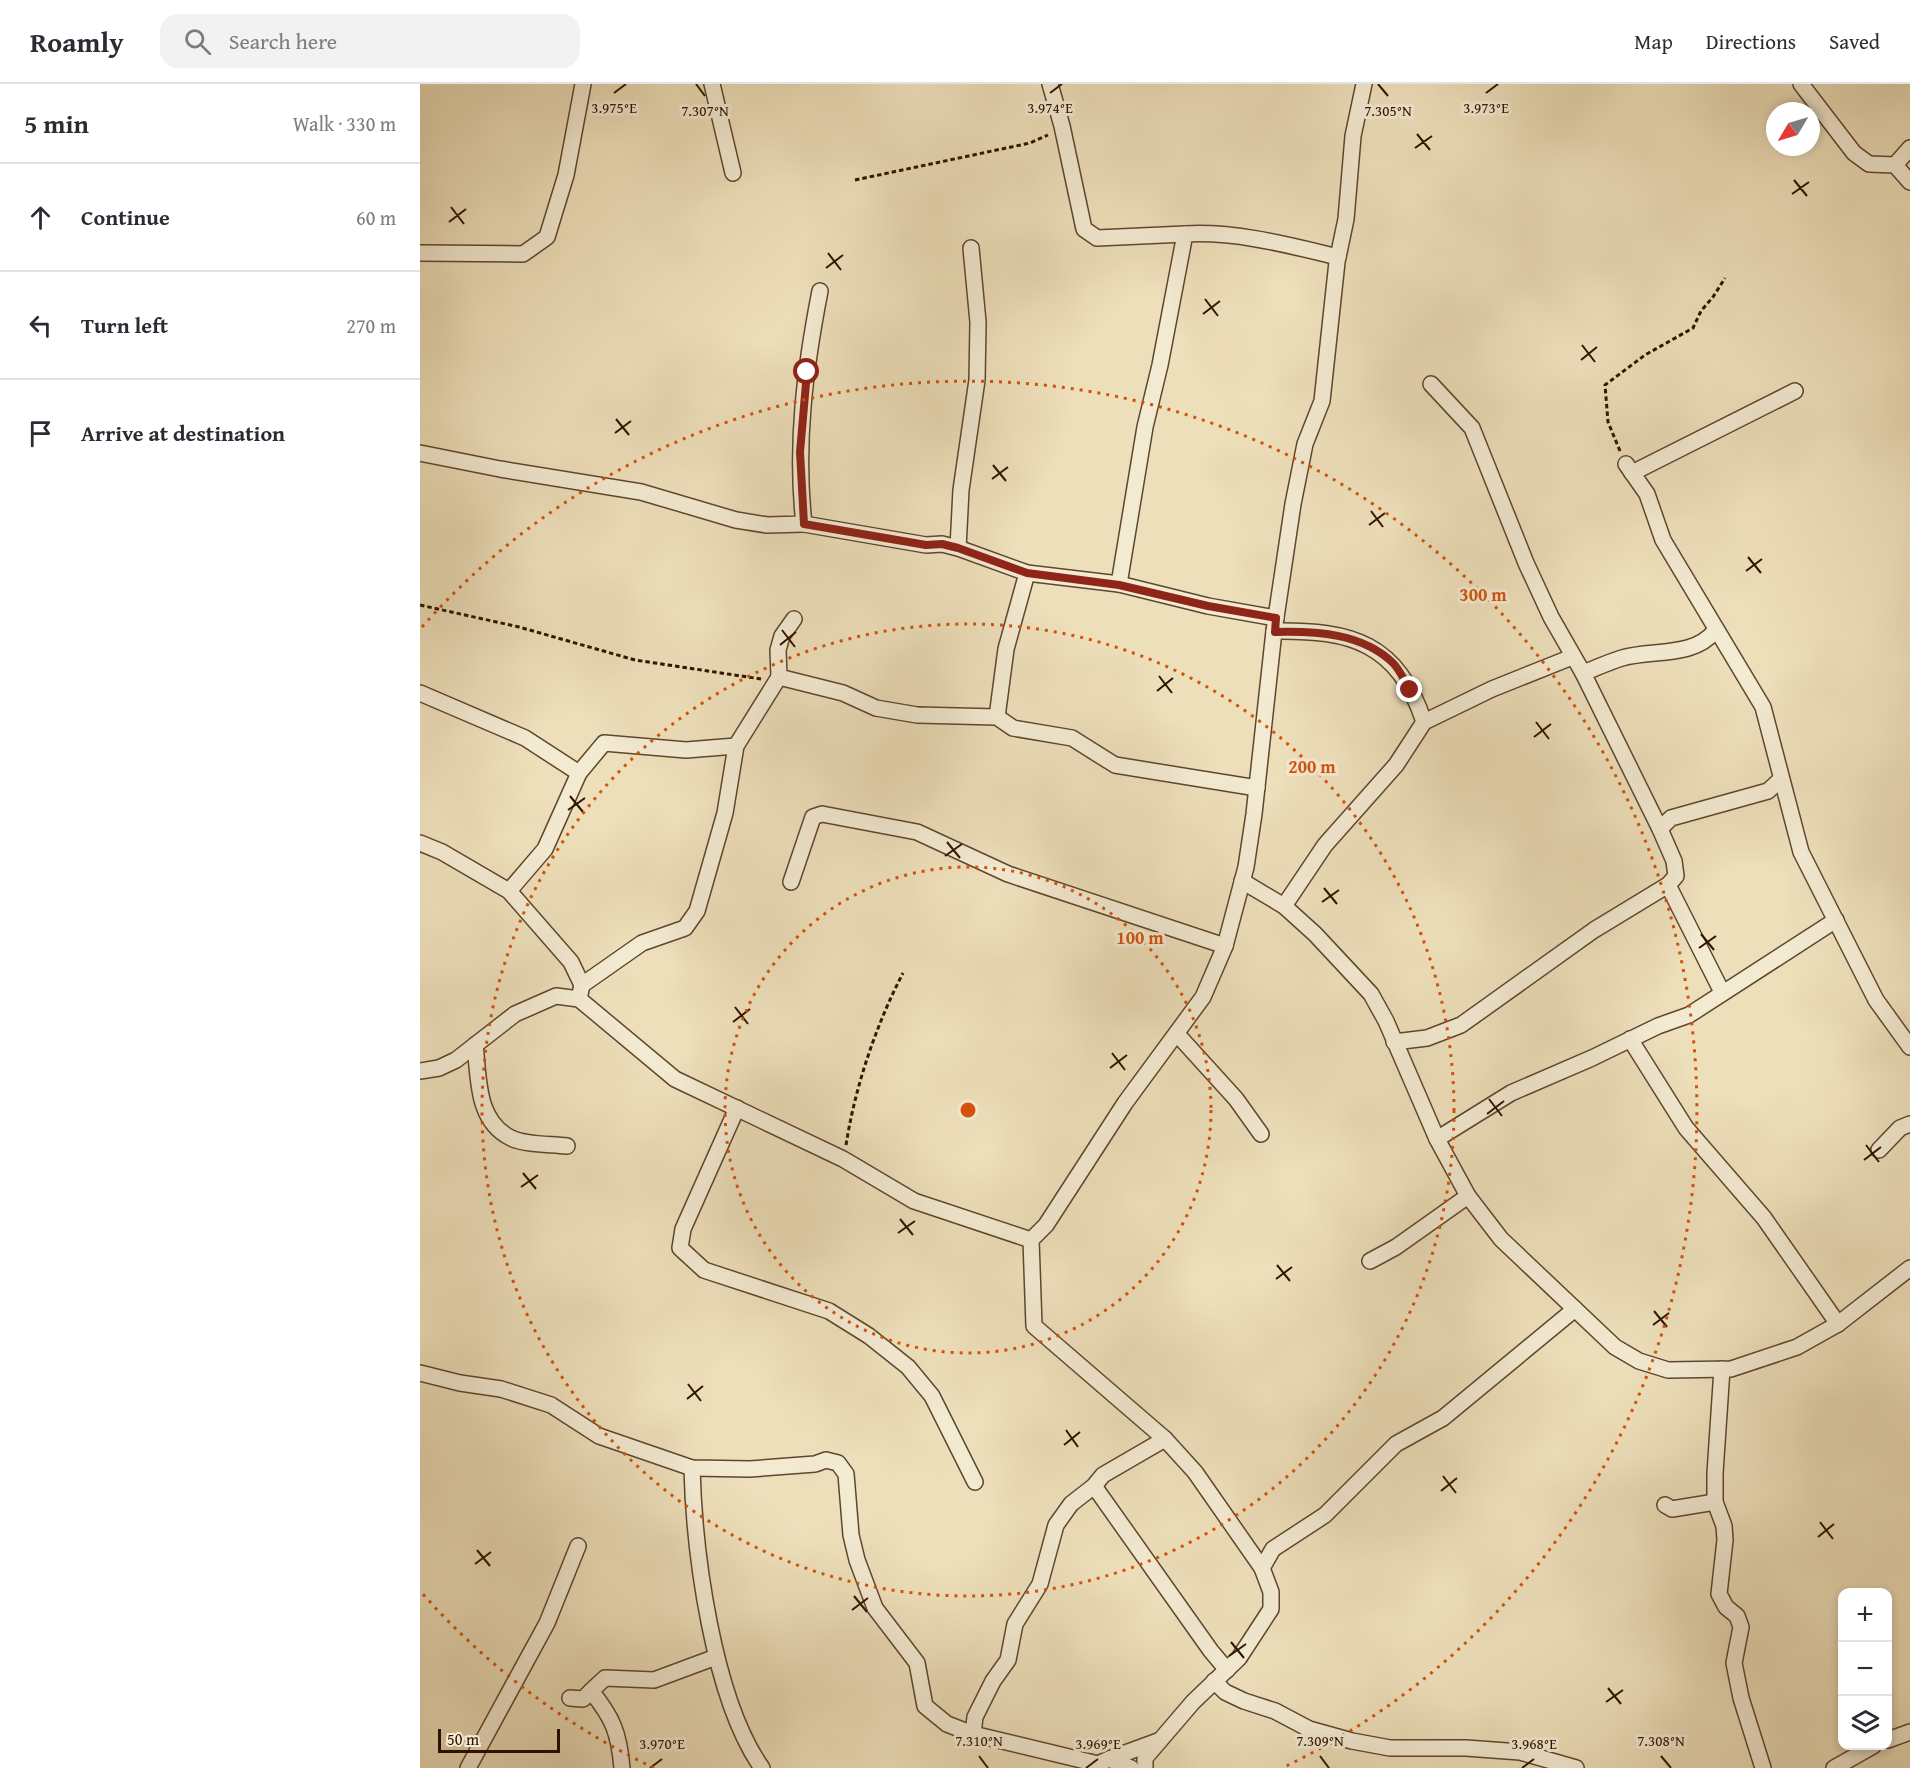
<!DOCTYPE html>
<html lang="en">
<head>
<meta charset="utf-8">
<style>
	body { margin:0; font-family:"Gentium Book Plus",serif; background:#f2f2f3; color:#2b2b33 }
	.controls { position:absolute; right:18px; bottom:18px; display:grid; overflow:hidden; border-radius:12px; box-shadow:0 3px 9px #0003 }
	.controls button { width:54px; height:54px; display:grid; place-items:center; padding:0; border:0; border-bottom:2px solid #e1e1e2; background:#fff; color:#2b2b33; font:30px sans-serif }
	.compass { position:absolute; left:1346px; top:18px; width:54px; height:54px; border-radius:50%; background:#fff; box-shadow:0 3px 9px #0003; rotate:232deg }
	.scale { position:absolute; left:18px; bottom:15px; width:122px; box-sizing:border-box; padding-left:6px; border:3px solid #2e1300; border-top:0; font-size:16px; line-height:21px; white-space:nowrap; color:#2e1300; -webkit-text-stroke:4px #f3ead2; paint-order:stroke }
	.stop { position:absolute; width:18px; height:18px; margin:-14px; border:4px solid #8f2418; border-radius:50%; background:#fff }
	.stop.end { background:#8f2418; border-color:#fff; box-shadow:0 2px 6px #0008 }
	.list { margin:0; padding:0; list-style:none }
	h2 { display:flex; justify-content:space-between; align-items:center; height:78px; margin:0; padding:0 24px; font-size:26px }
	h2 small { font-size:20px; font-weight:400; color:#7c7c81 }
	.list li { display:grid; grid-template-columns:39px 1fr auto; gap:18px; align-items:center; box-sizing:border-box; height:108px; padding:0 24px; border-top:2px solid #e1e1e2 }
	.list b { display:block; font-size:22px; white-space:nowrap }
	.list em { font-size:20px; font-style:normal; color:#7c7c81 }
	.icon { flex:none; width:33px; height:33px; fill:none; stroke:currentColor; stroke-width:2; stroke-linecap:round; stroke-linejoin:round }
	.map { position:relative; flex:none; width:1490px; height:1684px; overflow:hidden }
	header { display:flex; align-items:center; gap:36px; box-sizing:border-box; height:84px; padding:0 30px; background:#fff; border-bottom:2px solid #e1e1e2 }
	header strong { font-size:28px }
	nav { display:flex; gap:33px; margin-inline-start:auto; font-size:21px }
	.search { width:420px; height:54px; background:#f2f2f3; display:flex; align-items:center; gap:15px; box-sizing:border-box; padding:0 21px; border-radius:18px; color:#7c7c81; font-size:22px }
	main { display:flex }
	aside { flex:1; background:#fff }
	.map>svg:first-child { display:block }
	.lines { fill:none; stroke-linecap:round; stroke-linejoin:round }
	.minor-casing { stroke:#5e462e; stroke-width:18 }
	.path { stroke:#2e1300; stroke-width:3; stroke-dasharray:4.5 3; stroke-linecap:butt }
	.minor { stroke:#f3ead2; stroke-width:15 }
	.route { stroke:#8f2418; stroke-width:8 }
	.ticks { fill:none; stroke:#2e1300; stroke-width:2 }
	.ring { fill:none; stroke:#d5520b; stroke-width:3; stroke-dasharray:3 6 }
	.ticks-label { font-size:15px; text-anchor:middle; fill:#2e1300; stroke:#f3ead2; stroke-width:6; stroke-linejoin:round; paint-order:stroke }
	.centre { fill:#d5520b; stroke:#f3ead2; stroke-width:3 }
	.ring-label { font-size:18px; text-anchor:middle; font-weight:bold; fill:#d5520b; stroke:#f3ead2; stroke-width:6; stroke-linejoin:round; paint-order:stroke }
</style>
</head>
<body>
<header>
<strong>Roamly</strong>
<div class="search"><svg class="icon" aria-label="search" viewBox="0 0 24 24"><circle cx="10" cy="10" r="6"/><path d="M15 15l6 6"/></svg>Search here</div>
<nav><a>Map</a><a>Directions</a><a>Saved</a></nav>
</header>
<main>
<aside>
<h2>5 min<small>Walk · 330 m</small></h2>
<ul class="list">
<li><svg class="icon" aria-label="ahead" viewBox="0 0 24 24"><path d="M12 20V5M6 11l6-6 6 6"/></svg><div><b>Continue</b></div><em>60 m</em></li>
<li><svg class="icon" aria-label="left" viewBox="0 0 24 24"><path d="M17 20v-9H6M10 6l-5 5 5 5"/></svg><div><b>Turn left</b></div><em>270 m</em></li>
<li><svg class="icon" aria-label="arrive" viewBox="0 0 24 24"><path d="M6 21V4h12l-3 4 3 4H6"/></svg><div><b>Arrive at destination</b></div></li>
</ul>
</aside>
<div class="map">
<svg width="1490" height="1684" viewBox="0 0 1490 1684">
	<rect width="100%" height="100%" fill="#eddfba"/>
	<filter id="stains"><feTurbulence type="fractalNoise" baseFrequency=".00333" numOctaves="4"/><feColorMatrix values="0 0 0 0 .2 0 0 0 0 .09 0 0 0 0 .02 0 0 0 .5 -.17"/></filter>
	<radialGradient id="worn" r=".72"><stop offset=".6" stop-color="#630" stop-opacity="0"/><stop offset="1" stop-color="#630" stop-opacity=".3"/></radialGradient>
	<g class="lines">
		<defs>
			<g id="minor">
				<polyline points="292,0 313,89"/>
				<polyline points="630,0 642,42 664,145 677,154 765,150"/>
				<polyline points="1381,0 1434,69 1449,80 1475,81 1490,98"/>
				<polyline points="1475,81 1490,64"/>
				<polyline points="0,169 103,170 127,153 146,91 163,0"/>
				<path d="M0 369 80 385 221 408 316 436 347 441 384 440C375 361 385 284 400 207"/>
				<polyline points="1206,380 1227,410 1243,456 1343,623 1381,768 1456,916 1490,963"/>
				<polyline points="1212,389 1375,307"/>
				<polyline points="384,440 506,461 522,460 538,464 607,489 699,500 788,522 856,534"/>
				<polyline points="538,464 541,406 557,296 558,238 551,164"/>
				<path d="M699 500 725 343 740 281 765 150C816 147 868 161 918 173"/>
				<path d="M854 547C932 546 978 559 1004 638"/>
				<path d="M1163 589C1176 584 1189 578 1202 574 1233 565 1273 574 1295 547"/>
				<polyline points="359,593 423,609 456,624 497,631 577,633 593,644 652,654 695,681 837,704"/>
				<polyline points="0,609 105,654 159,689"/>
				<polyline points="577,633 586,565 607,489"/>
				<polyline points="1240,745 1251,734 1348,707 1361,695"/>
				<polyline points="0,759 22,768 89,807 151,878 162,901"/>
				<polyline points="822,797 864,822 895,850 951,910 966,937 1017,1055 1048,1112 1081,1155 1195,1263 1219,1277 1248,1286 1311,1285 1377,1263 1418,1240 1490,1184"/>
				<polyline points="371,798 393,733 402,730 497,748 588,790 805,862"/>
				<polyline points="1248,801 1302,908"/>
				<polyline points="89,807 125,765 159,689 184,659 266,666 316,662"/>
				<polyline points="864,822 905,761 976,681 1004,638 1072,605 1152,573"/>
				<polyline points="159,915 162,901 222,859 265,844 277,827 305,729 316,662 359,593 358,566 362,552 374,535"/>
				<polyline points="757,950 816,1015 841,1050"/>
				<polyline points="1210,955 1266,1044 1344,1134 1418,1240"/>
				<polyline points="974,958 1007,954 1041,941 1174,846 1248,801 1256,792 1254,777 1240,745 1163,589 1131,533 1106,479 1052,344 1011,300"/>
				<path d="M55 961C59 994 56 1037 91 1054 105 1061 130 1060 147 1062"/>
				<polyline points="0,987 19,984 36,976 95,930 136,912 159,915 255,995 423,1075 494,1117 611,1156"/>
				<polyline points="317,1024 263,1145 260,1164 284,1186 409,1227 449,1252 488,1283 512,1312 555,1398"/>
				<polyline points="1017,1055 1091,1009 1172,974 1238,942 1269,931 1416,836"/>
				<polyline points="1459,1066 1480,1044 1490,1040"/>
				<polyline points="950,1177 976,1163 1048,1112"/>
				<polyline points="1302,1285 1295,1389 1295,1418 1304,1442 1305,1456 1299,1510 1306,1523 1317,1532 1321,1543 1314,1579 1321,1614 1343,1684"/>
				<polyline points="0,1289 40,1299 81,1305 131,1321 179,1352 272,1384 330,1385 395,1380 406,1376 418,1379 426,1390 431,1451 437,1476 455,1524 497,1579 505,1622 527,1640 553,1650 678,1680 689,1675 711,1684"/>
				<path d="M272 1384C274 1468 293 1615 342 1684"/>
				<polyline points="674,1402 791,1567 807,1586"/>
				<polyline points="1245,1421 1252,1425 1295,1418"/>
				<polyline points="842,1484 853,1465 905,1431 976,1360 1023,1334 1155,1225"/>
				<polyline points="794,1597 805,1608 824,1617 855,1627 889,1645 932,1657 970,1664 1046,1664 1100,1668 1156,1684"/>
				<polyline points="171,1607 185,1594 234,1596 296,1573"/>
				<path d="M150 1614 163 1615 171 1607C193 1634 199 1649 202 1684"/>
				<polyline points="553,1650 555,1633 573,1597 588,1576 595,1540 620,1500 636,1441 651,1420 674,1402 683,1391 745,1355"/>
				<polyline points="1468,1656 1490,1648"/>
				<polyline points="689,1675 738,1657"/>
				<polyline points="48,1684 127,1539 158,1462"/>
				<polyline points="725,1684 725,1674 773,1618 819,1574 851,1525 851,1508 842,1484 775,1388 745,1355 614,1242 611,1156 626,1141 705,1019 783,913 805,862 826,783 834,730 854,547 873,420 885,360 902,317 917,178 926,135 933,52 944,0"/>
				<polyline points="1414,1684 1453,1662"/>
			</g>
		</defs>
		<!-- minor casing -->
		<use href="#minor" class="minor-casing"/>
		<!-- path -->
		<g class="path">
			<polyline points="435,96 610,59 628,51"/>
			<polyline points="1200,367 1188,338 1185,301 1225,271 1273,244 1281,227 1293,213 1305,194"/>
			<polyline points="0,521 99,543 215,576 341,595"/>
			<path d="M426 1061C435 1003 456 941 483 889"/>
		</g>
		<!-- minor -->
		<use href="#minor" class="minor"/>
	</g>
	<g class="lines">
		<!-- route -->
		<path class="route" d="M387 288 380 368 384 440 506 461 522 460 538 464 607 489 699 501 788 522 856 534 855 548C896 547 942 549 973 579 980 586 985 598 990 606"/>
	</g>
	<!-- ticks -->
	<path class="ticks" d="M276 0 285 12M958 0 968 12M194 9 206 0M630 9 642 0M1066 9 1078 0M997 50 1010 66M995 64 1012 52M1374 96 1387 112M1372 110 1389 98M31 123 44 140M29 138 46 125M408 169 421 186M406 184 423 171M785 215 798 232M783 230 800 217M1162 261 1175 278M1161 276 1177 263M196 335 209 351M195 349 211 337M573 381 586 397M572 395 588 383M951 427 963 443M949 441 965 429M1328 473 1341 489M1326 487 1342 475M362 546 375 563M360 561 376 548M739 592 752 609M737 607 753 594M1116 638 1129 655M1114 653 1131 640M150 712 163 728M148 726 165 714M527 758 540 774M525 772 542 760M904 804 917 820M902 818 919 806M1281 850 1294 866M1279 864 1296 852M315 923 328 940M313 938 330 925M692 969 705 986M690 984 707 971M1069 1015 1082 1032M1067 1030 1084 1017M1446 1061 1459 1078M1444 1076 1461 1063M103 1089 116 1105M101 1103 118 1091M480 1135 493 1151M478 1149 495 1137M857 1181 870 1197M856 1195 872 1183M1234 1227 1247 1243M1233 1241 1249 1229M268 1300 281 1317M267 1315 283 1302M646 1346 658 1363M644 1361 660 1348M1023 1392 1036 1409M1021 1407 1037 1394M1400 1438 1413 1455M1398 1453 1414 1440M57 1466 70 1482M55 1480 71 1468M434 1512 447 1528M432 1526 448 1514M811 1558 824 1574M809 1572 826 1560M1188 1604 1201 1620M1186 1618 1203 1606M559 1672 568 1684M900 1672 909 1684M1241 1672 1251 1684M230 1684 242 1675M666 1684 678 1675M1102 1684 1114 1675"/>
	<!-- distance rings -->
	<g class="ring">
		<circle cx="548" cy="1026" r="243"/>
		<circle cx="548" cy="1026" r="486"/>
		<path d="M234 1684A729 729 0 0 1 2 1509M2 543A729 729 0 1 1 862 1684"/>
	</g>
	<g class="ticks-label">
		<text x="194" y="29">3.975°E</text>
		<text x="630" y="29">3.974°E</text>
		<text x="1066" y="29">3.973°E</text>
		<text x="285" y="32">7.307°N</text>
		<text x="968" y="32">7.305°N</text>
		<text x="559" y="1662">7.310°N</text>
		<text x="900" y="1662">7.309°N</text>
		<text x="1241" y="1662">7.308°N</text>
		<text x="242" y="1665">3.970°E</text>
		<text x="678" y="1665">3.969°E</text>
		<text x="1114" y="1665">3.968°E</text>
	</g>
	<circle cx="548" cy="1026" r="9" class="centre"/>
	<g class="ring-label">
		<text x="1063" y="517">300 m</text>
		<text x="892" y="689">200 m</text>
		<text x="720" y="860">100 m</text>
	</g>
	<rect width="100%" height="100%" filter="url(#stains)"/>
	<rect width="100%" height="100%" fill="url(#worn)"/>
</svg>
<div class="controls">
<button>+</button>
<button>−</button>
<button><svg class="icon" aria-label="layers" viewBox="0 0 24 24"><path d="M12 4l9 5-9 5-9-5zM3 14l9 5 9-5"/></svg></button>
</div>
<svg class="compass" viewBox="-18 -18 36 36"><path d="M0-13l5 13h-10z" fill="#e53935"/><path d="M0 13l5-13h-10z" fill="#7c7c81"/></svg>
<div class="scale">50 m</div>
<div class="stop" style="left:387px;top:288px"></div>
<div class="stop end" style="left:990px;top:606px"></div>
</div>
</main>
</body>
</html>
